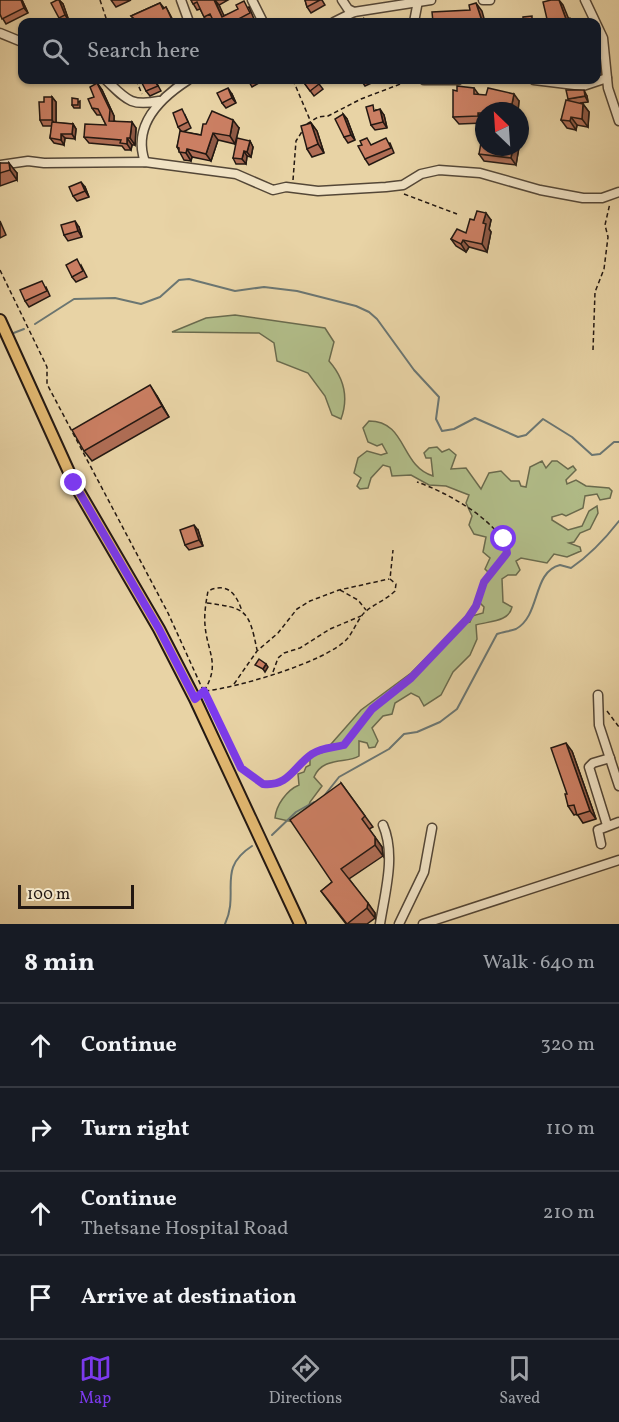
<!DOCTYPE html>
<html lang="en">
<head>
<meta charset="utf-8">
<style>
	body { margin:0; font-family:Vollkorn,serif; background:#20242c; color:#f1f3f6 }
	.compass { position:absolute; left:475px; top:102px; width:54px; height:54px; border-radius:50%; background:#171b24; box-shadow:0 2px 4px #0004; rotate:335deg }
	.scale { position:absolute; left:18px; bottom:15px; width:116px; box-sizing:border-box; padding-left:6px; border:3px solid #231812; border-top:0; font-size:16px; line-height:21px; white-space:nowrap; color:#231812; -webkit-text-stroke:4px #f0e2c4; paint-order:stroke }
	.stop { position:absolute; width:18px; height:18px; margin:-14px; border:4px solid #7c3aed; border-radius:50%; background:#fff }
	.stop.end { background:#7c3aed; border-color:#fff; box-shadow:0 2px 6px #0008 }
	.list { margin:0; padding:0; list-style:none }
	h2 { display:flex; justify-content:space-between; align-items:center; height:78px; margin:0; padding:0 24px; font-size:26px }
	h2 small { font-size:20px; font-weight:400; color:#9ea1a6 }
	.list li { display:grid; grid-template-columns:39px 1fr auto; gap:18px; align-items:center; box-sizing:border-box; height:84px; padding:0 24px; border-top:2px solid #363941 }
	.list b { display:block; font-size:22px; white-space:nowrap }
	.list p { margin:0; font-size:20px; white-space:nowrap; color:#9ea1a6 }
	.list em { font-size:20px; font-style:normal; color:#9ea1a6 }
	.icon { flex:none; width:33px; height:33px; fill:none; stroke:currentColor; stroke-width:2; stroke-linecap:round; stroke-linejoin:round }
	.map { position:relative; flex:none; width:619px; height:924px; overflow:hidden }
	.search { position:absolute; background:#171b24; box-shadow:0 2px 4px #0004; left:18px; right:18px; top:18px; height:66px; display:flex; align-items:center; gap:15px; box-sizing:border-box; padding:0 21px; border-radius:12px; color:#9ea1a6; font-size:22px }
	.sheet { height:414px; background:#171b24 }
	nav { display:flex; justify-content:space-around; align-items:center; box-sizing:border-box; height:84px; border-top:2px solid #363941; background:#171b24; font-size:16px; color:#9ea1a6 }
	nav a { display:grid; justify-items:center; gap:3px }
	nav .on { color:#7c3aed }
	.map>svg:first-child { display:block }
	.green { fill:#b2be8a; stroke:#6a6b4e; stroke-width:1.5 }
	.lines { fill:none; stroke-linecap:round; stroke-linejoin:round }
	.stream { stroke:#6b7672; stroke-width:2 }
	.minor-casing { stroke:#544737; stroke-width:11 }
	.major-casing { stroke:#231812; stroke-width:14 }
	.path { stroke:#231812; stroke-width:1.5; stroke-dasharray:4.5 3; stroke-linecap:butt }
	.minor { stroke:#f0e2c4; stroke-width:8 }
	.major { stroke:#e4ba72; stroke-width:10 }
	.wall { fill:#af6d55; stroke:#231812; stroke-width:1.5 }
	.shaded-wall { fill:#8e5945; stroke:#231812; stroke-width:1.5 }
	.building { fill:#cb7f63; stroke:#231812; stroke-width:1.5 }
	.route { stroke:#7c3aed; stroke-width:8 }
</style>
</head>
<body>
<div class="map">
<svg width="619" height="924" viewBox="0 0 619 924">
	<rect width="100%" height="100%" fill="#e8d3a5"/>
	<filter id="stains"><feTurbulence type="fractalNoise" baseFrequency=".00333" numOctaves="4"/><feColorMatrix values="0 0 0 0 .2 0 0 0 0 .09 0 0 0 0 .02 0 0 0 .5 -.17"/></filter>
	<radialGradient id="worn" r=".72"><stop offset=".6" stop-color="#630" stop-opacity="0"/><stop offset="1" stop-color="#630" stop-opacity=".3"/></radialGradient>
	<!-- green -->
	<g class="green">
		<path d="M235 315 325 328 334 342 329 361C344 378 349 397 341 419L332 415 325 396 308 373 277 361 274 343 259 333 172 332 206 318Z"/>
		<path d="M369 421C407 421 400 466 433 476L431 458H426L424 453 429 448 437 447 442 452 449 449 456 455 451 469 466 468 481 489 489 473 501 471 511 481H519L521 486 526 487 530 467 542 461 546 468 552 461H557L568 469 573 466 576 470 566 480 567 484 576 480 586 486 609 488 612 491 610 498 600 500 597 494 585 496 583 508 566 516 562 514 552 517V520L568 530 582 526 589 511 597 506 598 513 590 529 580 533 574 542 569 543 580 547 581 551 567 557 554 554 547 563 521 558 516 561 520 570 516 575H508L502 579 503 602 512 607C509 622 489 621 476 625L477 639 470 655 453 672 441 695 424 706 419 697 411 693 395 703 392 714 383 716 372 728 378 741 375 747 369 748 367 743 359 741V756C347 764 323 756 314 777L322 786 310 802 307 811 293 822 275 818C276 805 287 790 299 785L298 774 304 772 306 767 310 765V756L324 752 361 710 411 673 460 624 470 622 472 616 483 613 484 607 477 600 485 585 488 572 485 569 490 558 483 552 486 537 474 534 469 525 472 516 466 503 469 495 446 486 429 485 411 475 392 476 390 467 383 465 371 478 368 488 360 489 357 486 361 478 354 473 358 458 367 451 381 455 387 453 382 444 377 446 368 442 363 428Z"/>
	</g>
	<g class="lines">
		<!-- stream -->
		<g class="stream">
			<polyline points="35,324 74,299 115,298 141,304 160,297 179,280 189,279 235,291 264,287 297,291 356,306 369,312 377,319 414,370 439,397 436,419 442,431 454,429 475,418 518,437 526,435 543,419 572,437 592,455 600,454 614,442 619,442"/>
			<polyline points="11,334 24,329"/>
			<path d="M324 796 339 777 389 749 404 734 417 732 440 722 457 709 497 634C503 632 510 631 516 629 541 615 532 572 560 565L571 568C590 555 605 539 619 521"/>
			<polyline points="272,835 296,812 314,802"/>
			<path d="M225 924C240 892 216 869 252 846"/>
		</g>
		<defs>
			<g id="minor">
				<polyline points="181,0 189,22"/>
				<polyline points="252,0 263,22"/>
				<polyline points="342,0 348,9 354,12"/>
				<polyline points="483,0 490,0"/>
				<polyline points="585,0 603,38 608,88 619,121"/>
				<polyline points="334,22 354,12 431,0"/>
				<polyline points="414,22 418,1"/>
				<polyline points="0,33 22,42"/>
				<path d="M106 80C126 99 130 107 159 101"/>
				<polyline points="424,80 458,80"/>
				<polyline points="534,80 583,86 607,78"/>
				<path d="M145 162C132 126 160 98 188 80"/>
				<polyline points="0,165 28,161 44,163 145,162 236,174 273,190 286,187 318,191 386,187 403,185 421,174 439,170 480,173 540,190 583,198 602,198 619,192"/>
				<polyline points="598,695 599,725 619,786"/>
				<polyline points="607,825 589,767 593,763 610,758"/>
				<polyline points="601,844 598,830 619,822"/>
				<path d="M380 924C385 892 396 855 383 825"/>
				<polyline points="399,924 424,872 432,828"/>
				<polyline points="423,924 619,860"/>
			</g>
			<polyline id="major" points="0,320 74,483 159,629 195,699 300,924"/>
		</defs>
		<!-- minor casing -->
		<use href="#minor" class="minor-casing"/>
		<!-- major casing -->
		<use href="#major" class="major-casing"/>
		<!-- path -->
		<g class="path">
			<polyline points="100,0 107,21 103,22"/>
			<polyline points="363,18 370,22"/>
			<polyline points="136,80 142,94"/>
			<polyline points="293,80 310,120"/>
			<polyline points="307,124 318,117 328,116 361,99 411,80"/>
			<polyline points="293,180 296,141 303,130"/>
			<polyline points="404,194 457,214"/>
			<polyline points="0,270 47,367 47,384 168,613 203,690"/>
			<polyline points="593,350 595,292 604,269 608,237 605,225 610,203"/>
			<polyline points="340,590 358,600 366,610"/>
			<path d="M207 603C246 608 249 610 257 650"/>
			<polyline points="273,672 278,658 284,653 300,648 330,629 361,616"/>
			<polyline points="234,684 257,651 278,633 297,609 310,601 339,590 389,579"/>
			<path d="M204 691C221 664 207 652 205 625 204 614 206 602 208 591 227 582 236 593 242 611"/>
			<path d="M205 691C236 688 326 662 347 639 354 631 357 620 365 612 374 604 386 600 395 591L396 584 390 579 393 550"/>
			<path d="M203 692 241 768 263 784 283 782 313 753 348 742 372 709 411 678 468 618 476 606 484 582 507 553C503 522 444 491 417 482"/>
			<polyline points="607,711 619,727"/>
		</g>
		<!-- minor -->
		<use href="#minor" class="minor"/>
		<!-- major -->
		<use href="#major" class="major"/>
	</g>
	<!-- wall -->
	<g class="wall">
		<polygon points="22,0 28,13 6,24 0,14"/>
		<polygon points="59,0 63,4 69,21 65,22 62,22 59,18"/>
		<polygon points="111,0 131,0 116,7"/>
		<polygon points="191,0 228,0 219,5 223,16 249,7 254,19 249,22 214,22 213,21 207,22 200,9 197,10"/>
		<polygon points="305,0 322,0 325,5 311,13 307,7"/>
		<polygon points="160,3 164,8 166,7 174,22 137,22 131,16"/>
		<polygon points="155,80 161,91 150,96 146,91"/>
		<polygon points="248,80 264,80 252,87"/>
		<polygon points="302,80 326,80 319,84 323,89 314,96"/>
		<polygon points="361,80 373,80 374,82 365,86"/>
		<polygon points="97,83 102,90 114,116 114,121 136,128 135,145 132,145 131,150 125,150 122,146 89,143 84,137 106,125 101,115 97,115 92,108"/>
		<polygon points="474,88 479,95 519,101 518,111 484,111 483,123 459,124 453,117"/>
		<polygon points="232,94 236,103 226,108 222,103"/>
		<polygon points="587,96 588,102 580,103 583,104 589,112 588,127 577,125 576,130 567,128 561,120 569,101 568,99"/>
		<polygon points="52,97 56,102 56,123 73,124 76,129 75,139 65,138 64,145 54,143 50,138 52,126 43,126 40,120 44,102"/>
		<polygon points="80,101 80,108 74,108 72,105"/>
		<polygon points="376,110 384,115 387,128 375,130 371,125"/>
		<polygon points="343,114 347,119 355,140 348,143 344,137"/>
		<polygon points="185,115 191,128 183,132 201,135 239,128 235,144 218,140 211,161 192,157 191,161 184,160 177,147 181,131 178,127"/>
		<polygon points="311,123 317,131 324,153 312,157 307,149"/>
		<polygon points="250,141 253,147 251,157 247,156 246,164 236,164 233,158"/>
		<polygon points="390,143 394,153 369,165 365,159 372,145"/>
		<polygon points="519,147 516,165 484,161 479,154"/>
		<polygon points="0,163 17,173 17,180 0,186"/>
		<polygon points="85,187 89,197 77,201 73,196"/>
		<polygon points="474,220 491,220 489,229 491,232 487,252 469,247 466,252 456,246 451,239 466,233"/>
		<polygon points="0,221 6,235 0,238"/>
		<polygon points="79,227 82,237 68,241 64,235"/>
		<polygon points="81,265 87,277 76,282 72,277"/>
		<polygon points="46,287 50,296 29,307 25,301"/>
		<polygon points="157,396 169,417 92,461 84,451"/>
		<polygon points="198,530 203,546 189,550 185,545"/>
		<polygon points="572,751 596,819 583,823 577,814 574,815 568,806 567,794"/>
		<polygon points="341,783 373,827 369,829 382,847 383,856 349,879 375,913 375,918 367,924 346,924 321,891 332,882"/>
	</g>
	<!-- shaded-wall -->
	<g class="shaded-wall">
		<polygon points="21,0 22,0 28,13 24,8"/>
		<polygon points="59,0 63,4 69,21 65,15"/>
		<polygon points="215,0 219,5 227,22 222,17"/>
		<polygon points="559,0 563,5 570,22 566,19"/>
		<polygon points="476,3 482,11 485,22 483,22 482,21"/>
		<polygon points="97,83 102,90 114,116 114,128 109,121"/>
		<polygon points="228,88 232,94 236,103 232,98"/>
		<polygon points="584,90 587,96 588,102 585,96"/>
		<polygon points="514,94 519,101 518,111 512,104"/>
		<polygon points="52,97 56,102 56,126 52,120"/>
		<polygon points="583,104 589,112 588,127 582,119"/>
		<polygon points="380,109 384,115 387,128 383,122"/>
		<polygon points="478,113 483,120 483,123 478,116"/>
		<polygon points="343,114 347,119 355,140 351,135"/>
		<polygon points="571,117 577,125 576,130 570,121"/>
		<polygon points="233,120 239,128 235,144 230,136"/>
		<polygon points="132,122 136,128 135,145 130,138"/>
		<polygon points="311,123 317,131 324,153 318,144"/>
		<polygon points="73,124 76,129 75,139 72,134"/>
		<polygon points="213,133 218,140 211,161 206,154"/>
		<polygon points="61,134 65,138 64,145 61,140"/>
		<polygon points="127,138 132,145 131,150 127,144"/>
		<polygon points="250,141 253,147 251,157 247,152"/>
		<polygon points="513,147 519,147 516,165 511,158"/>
		<polygon points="187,149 192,157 191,161 186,153"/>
		<polygon points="244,151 247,156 246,164 242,159"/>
		<polygon points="9,163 17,173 17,180 10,170"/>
		<polygon points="81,182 85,187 89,197 85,191"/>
		<polygon points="486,213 491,220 489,229 491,232 487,252 482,244 483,223"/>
		<polygon points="75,221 79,227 82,237 78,231"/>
		<polygon points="463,240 469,247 466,252 461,244"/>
		<polygon points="150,385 157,396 169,417 162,406"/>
		<polygon points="194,525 198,530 203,546 199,540"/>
		<polygon points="266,664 268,667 265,672 263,669"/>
		<polygon points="566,743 572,751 596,819 590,811"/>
		<polygon points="375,837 382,847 383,856 375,845"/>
		<polygon points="368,903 375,913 375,918 367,908"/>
	</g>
	<!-- building -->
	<g class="building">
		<polygon points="0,0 21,0 24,8 2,19 0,14"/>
		<polygon points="57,0 59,0 65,15 59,18 51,3"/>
		<polygon points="191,0 214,0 222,17 238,9 236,5 244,1 250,13 233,22 214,22 210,14 204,17 197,2 193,4"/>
		<polygon points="305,0 320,0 307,7"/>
		<polygon points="551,0 559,0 566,19 570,18 572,22 523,22 523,17 532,16 532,20 547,19 543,2"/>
		<polygon points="160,3 163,9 166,7 173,22 153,22 152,19 138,22 131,16"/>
		<polygon points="476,3 482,21 479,21 479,22 433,22 432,12 470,10 469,5"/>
		<polygon points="144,80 154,80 158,86 146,91 141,81"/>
		<polygon points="302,80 315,80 319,84 310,91"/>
		<polygon points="97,83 110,110 109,121 132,122 130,138 127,138 127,144 120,143 121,140 84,137 85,124 106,125 98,109 92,108 88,99 94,97 90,87"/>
		<polygon points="457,86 474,88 474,94 486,95 488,88 514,94 512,104 500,103 503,110 502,111 484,111 484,113 478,113 478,116 453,117 453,90 457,91"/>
		<polygon points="228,88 232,98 222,103 217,93"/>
		<polygon points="566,90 584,90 585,96 568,99"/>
		<polygon points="44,97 52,97 52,120 40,120 39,102 44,102"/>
		<polygon points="72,98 78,99 78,105 72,105"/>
		<polygon points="566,100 583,104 582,119 571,117 570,121 561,120"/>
		<polygon points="373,105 374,111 380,109 383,122 371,125 366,107"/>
		<polygon points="182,109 188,122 178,127 173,113"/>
		<polygon points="212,111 233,120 230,136 213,133 206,154 187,149 186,153 179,152 179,148 177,147 180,131 201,135 203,124 206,124"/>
		<polygon points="343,114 351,135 344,137 335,119"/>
		<polygon points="52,122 73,124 72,134 61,134 61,140 50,138"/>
		<polygon points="311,123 318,144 307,149 301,126"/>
		<polygon points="482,137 484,137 484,147 513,147 511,158 479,154"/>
		<polygon points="237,138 250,141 247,152 244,151 242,159 233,158"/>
		<polygon points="367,138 371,145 386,138 391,148 365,159 358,146 362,145 360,141"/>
		<polygon points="0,163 9,163 10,170 0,173"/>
		<polygon points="81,182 85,191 73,196 69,187"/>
		<polygon points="477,211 486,213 483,223 486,224 482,244 463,240 461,244 451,239 457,229 466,233 470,219 474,220"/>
		<polygon points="75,221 78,231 64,235 61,225"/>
		<polygon points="77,259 83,271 72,277 66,265"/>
		<polygon points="42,281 47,291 25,301 20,290"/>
		<polygon points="150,385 162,406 84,451 72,430"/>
		<polygon points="194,525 199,540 185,545 180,530"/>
		<polygon points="259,659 266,664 263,669 255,665"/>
		<polygon points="566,743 590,811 577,815 574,805 568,806 565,794 567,794 551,748"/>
		<polygon points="341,783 365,816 362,819 375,837 375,845 341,869 368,903 367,908 347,924 321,891 332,882 290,820"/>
	</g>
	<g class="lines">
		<!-- route -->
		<path class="route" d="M74 483 159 629 195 699 204 691 241 768 263 784C289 787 294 766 312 754 323 747 333 748 344 745L372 709 411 678 468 618 476 606 484 582 507 553 504 539"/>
	</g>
	<rect width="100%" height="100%" filter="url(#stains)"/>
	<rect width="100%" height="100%" fill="url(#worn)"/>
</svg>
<svg class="compass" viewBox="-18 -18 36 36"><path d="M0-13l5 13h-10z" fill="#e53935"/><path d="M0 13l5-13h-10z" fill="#9ea1a6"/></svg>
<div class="scale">100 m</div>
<div class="stop" style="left:504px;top:539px"></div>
<div class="stop end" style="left:74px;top:483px"></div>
<div class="search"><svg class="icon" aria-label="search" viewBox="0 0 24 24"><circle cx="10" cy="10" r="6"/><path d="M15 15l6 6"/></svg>Search here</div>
</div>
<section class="sheet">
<h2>8 min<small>Walk · 640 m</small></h2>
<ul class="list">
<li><svg class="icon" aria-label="ahead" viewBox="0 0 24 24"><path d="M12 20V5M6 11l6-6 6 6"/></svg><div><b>Continue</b></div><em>320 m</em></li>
<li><svg class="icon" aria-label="right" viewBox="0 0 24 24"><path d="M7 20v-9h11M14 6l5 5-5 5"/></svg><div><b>Turn right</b></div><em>110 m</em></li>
<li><svg class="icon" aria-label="ahead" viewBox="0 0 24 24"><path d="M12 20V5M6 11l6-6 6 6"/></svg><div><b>Continue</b><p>Thetsane Hospital Road</p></div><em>210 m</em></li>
<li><svg class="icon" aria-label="arrive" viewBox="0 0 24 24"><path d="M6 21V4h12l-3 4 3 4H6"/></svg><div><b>Arrive at destination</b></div></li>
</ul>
</section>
<nav>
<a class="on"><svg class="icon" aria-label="map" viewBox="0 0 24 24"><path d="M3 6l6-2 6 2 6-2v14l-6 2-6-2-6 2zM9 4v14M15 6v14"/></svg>Map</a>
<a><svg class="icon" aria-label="directions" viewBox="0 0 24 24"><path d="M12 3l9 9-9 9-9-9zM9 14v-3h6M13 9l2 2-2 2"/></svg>Directions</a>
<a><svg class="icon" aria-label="saved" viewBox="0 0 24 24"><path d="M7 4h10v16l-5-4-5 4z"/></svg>Saved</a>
</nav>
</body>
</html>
